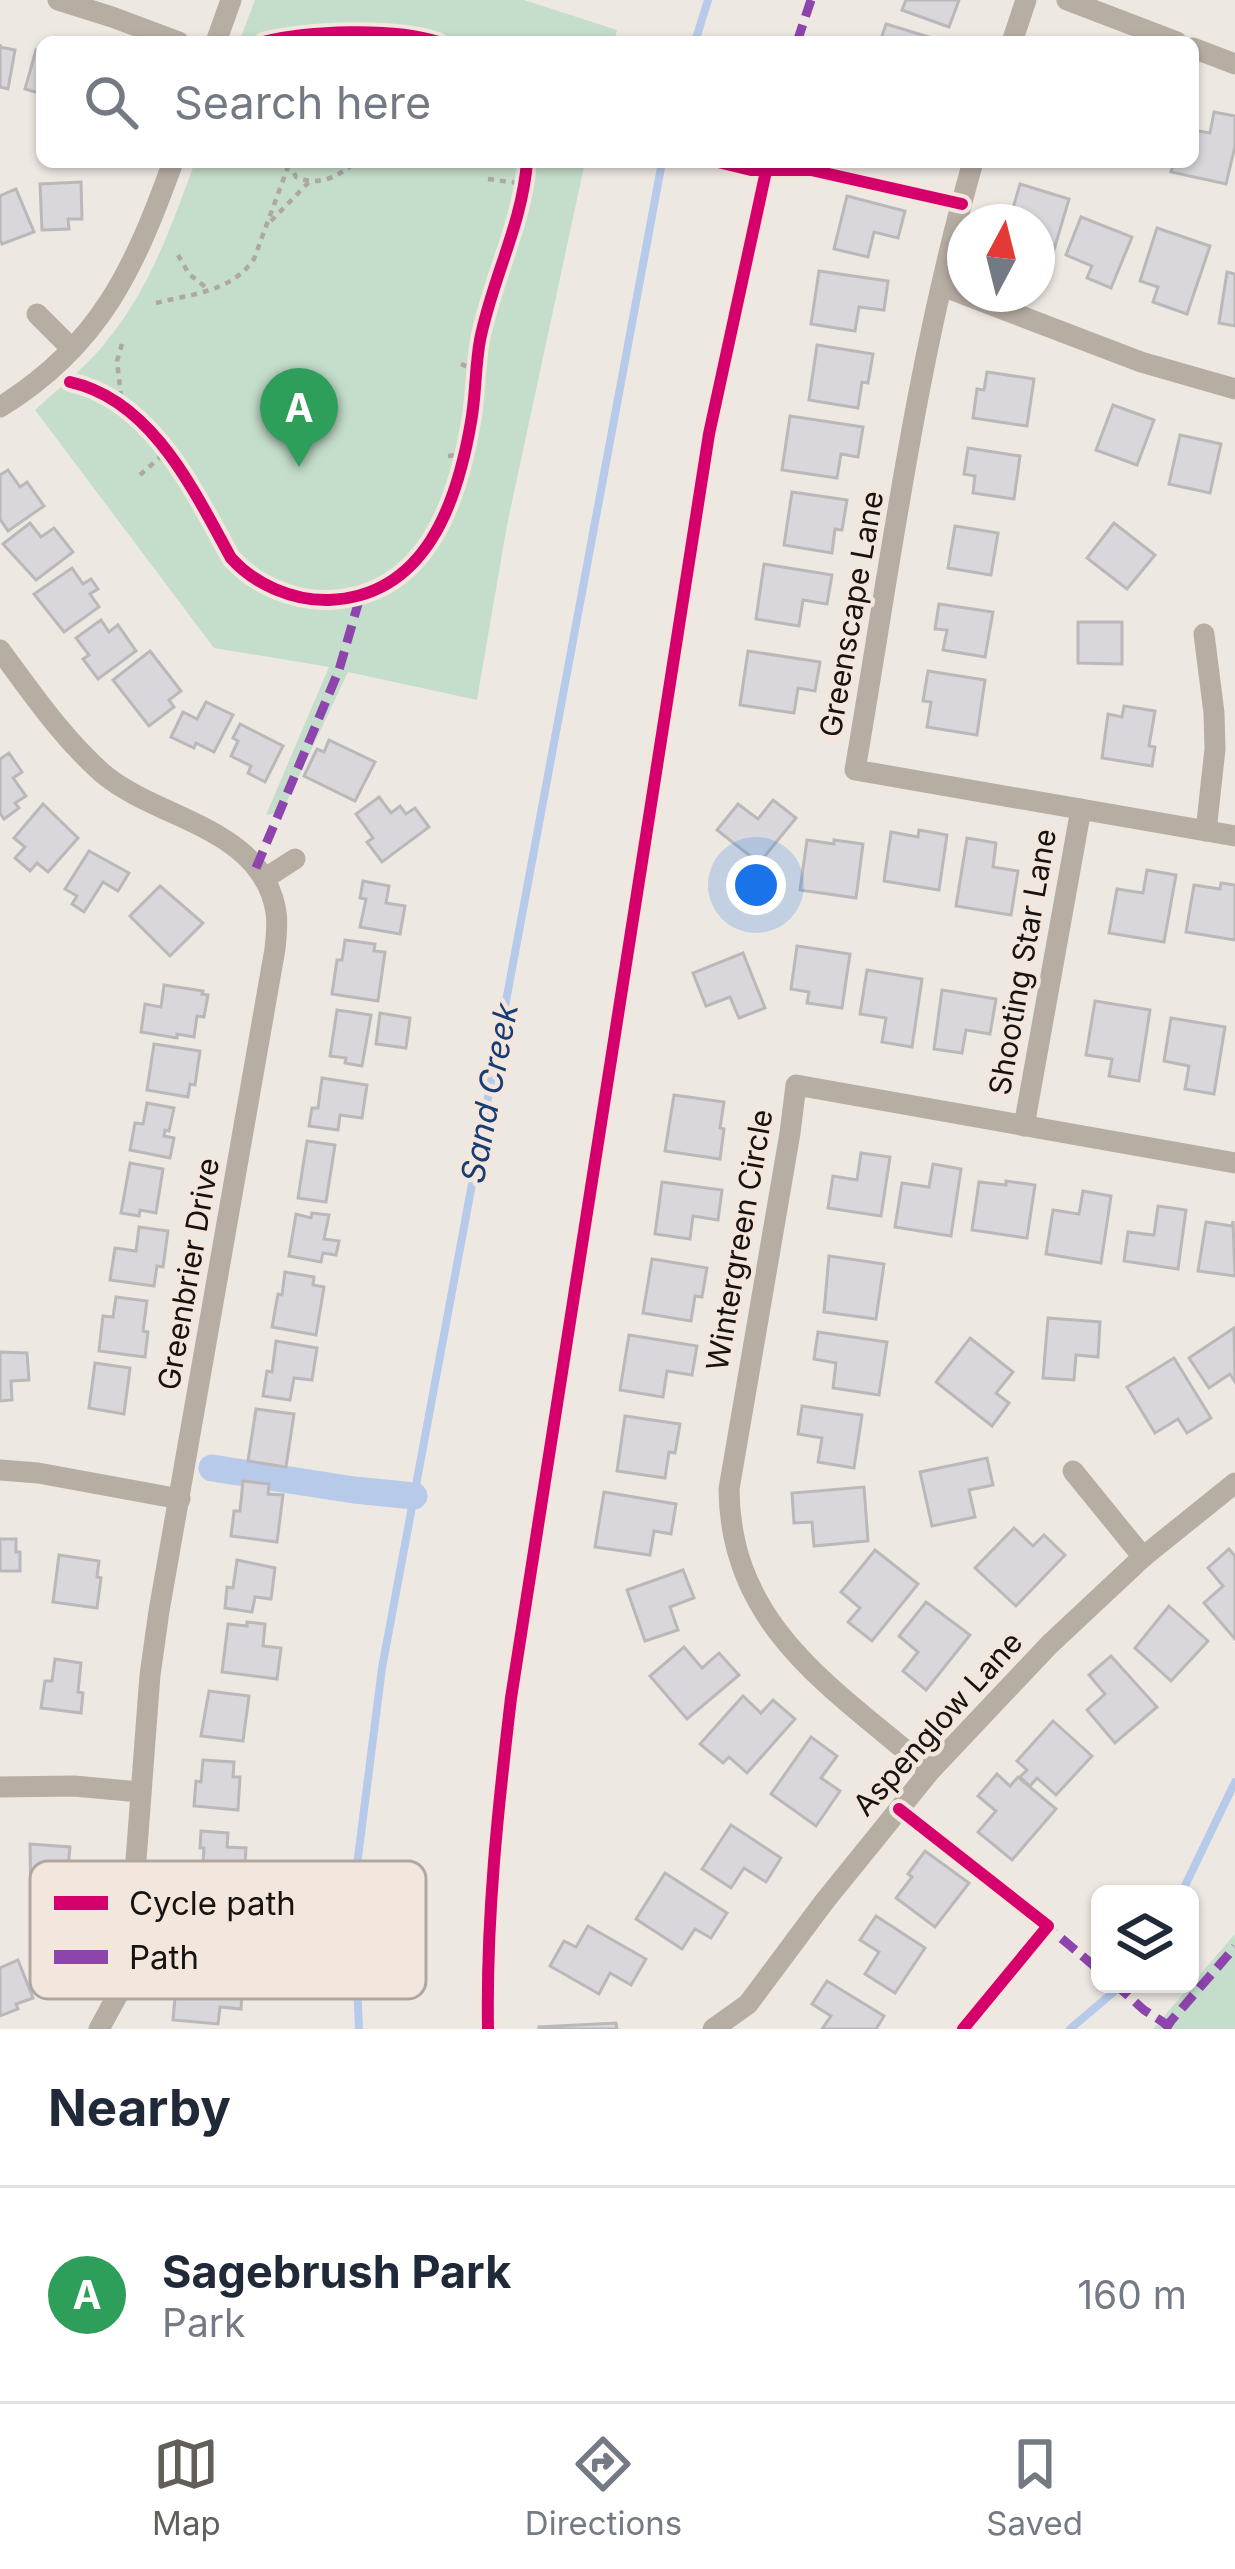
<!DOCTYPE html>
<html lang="en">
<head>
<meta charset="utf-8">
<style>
	body { margin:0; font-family:Inter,sans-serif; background:#f2f2f3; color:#1f2937 }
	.controls { position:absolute; right:36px; bottom:36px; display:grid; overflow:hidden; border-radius:18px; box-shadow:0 3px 9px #0004 }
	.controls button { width:108px; height:108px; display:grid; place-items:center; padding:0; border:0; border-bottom:3px solid #e0e1e3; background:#fff; color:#1f2937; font:60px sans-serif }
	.compass { position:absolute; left:947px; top:204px; width:108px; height:108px; border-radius:50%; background:#fff; box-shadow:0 3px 9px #0004; rotate:7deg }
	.you { position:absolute; left:756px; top:885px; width:42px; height:42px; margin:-30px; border:9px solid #fff; border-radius:50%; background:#1a73e8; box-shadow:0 0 0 18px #1a73e833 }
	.badge { display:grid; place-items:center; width:78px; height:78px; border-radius:50%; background:#625e5a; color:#fff; font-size:39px; font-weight:700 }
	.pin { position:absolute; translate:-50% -99px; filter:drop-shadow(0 3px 6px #0008) }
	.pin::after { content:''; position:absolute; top:63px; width:42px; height:36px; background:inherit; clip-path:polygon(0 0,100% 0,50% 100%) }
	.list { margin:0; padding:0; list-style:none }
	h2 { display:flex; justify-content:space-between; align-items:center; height:156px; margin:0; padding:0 48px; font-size:51px }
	h2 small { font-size:39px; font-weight:400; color:#747a83 }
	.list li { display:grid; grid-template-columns:78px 1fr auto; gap:36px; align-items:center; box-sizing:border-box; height:216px; padding:0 48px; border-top:3px solid #e0e1e3 }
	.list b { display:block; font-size:45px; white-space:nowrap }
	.list p { margin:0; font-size:39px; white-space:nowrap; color:#747a83 }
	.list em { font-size:39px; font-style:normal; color:#747a83 }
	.icon { flex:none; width:66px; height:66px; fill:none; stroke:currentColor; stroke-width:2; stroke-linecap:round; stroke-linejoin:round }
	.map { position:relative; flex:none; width:1235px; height:2029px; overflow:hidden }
	.search { position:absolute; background:#fff; box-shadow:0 3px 9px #0004; left:36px; right:36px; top:36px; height:132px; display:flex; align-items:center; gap:30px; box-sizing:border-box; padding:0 42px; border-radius:18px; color:#747a83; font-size:45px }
	.sheet { height:372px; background:#fff }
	nav { display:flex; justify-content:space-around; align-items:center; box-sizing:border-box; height:168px; border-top:3px solid #e0e1e3; background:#fff; font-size:33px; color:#747a83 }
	nav a { display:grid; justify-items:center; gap:6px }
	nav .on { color:#625e5a }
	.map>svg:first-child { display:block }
	.green { fill:#c4decb }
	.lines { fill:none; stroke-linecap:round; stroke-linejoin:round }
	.stream { stroke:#b7caea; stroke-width:8 }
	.canal { stroke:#b7caea; stroke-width:27 }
	.building { fill:#d9d7dc; stroke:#bab8b8; stroke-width:3 }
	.path { stroke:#afa8a1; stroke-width:4.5; stroke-dasharray:6 6; stroke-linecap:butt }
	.street { stroke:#b7aea3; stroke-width:21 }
	.quiet { stroke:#8e44ad; stroke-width:9; stroke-dasharray:18 9; stroke-linecap:butt }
	.cycleway-casing { stroke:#f3e7dd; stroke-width:20 }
	.cycleway { stroke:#d6006c; stroke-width:12 }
	.labels { text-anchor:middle; stroke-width:9; stroke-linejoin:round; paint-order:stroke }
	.street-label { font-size:30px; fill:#171310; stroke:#f3e7dd }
	.water-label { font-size:33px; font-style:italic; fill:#183c75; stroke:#f3e7dd }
	.key { fill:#f3e7dd; stroke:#b1a7a0; stroke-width:3 }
	.key-label { font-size:33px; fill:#171310 }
</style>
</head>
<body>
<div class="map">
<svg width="1235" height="2029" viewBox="0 0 1235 2029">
	<rect width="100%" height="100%" fill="#eee8e2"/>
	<!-- green -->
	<g class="green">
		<polygon points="255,0 524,0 617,30 614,42 239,42"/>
		<path d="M195 162H585L507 525 477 700 348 672 282 812 266 815 329 667 214 648 35 410C60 387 89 365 109 338 151 286 172 224 195 162Z"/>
		<polygon points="1235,1934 1235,2029 1153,2029"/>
	</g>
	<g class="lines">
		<!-- stream -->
		<g class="stream">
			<polyline points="695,42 708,0"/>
			<polyline points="1181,1894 1235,1782"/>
			<polyline points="359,2029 353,1897 382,1668 662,162"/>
			<polyline points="1070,2029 1123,1984"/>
		</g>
		<!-- canal -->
		<polyline class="canal" points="212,1468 354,1490 414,1496"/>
	</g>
	<!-- building -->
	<g class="building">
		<polygon points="906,0 959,0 949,27 902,10"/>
		<polygon points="886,24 945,42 880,42"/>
		<polygon points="0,44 0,47 15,50 8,89 0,87"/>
		<polygon points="36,50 42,52 42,94 25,89"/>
		<polygon points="1214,112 1235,116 1235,146 1226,184 1171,172 1174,162 1193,162 1193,130 1210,133"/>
		<polygon points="81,182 82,219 68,219 69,229 42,230 40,184"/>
		<polygon points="1020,184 1069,199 1051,260 1037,256 1037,222 1009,222"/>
		<polygon points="16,189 34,232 2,244 0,240 0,196"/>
		<polygon points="847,196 905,211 898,238 874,232 868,257 834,249"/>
		<polygon points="1081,217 1132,237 1111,288 1087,278 1092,266 1066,255"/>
		<polygon points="1157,228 1210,246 1187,314 1153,302 1158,287 1140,281"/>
		<polygon points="819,271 888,281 884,310 859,307 855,331 811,324"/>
		<polygon points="1227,272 1235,274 1235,326 1219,323"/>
		<polygon points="817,345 873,354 868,383 862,382 858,408 809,400"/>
		<polygon points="987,372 1034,379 1027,426 973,418 977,389 984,390"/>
		<polygon points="1113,405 1154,420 1137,465 1096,450"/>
		<polygon points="790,416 863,427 858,457 841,454 837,478 782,470"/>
		<polygon points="1180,435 1221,444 1210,493 1169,484"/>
		<polygon points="968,448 1020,456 1014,499 973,493 975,476 964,474"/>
		<polygon points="8,470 20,487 27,482 44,506 8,531 0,519 0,475"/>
		<polygon points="792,492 847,500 842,530 835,529 832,553 784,545"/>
		<polygon points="30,523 41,537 54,528 73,552 36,580 3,544"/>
		<polygon points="1114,523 1155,555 1127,589 1087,558"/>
		<polygon points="955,526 998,533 991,575 948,568"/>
		<polygon points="764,564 832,575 827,604 803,600 799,626 756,619"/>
		<polygon points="72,568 83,584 91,579 98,589 90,594 99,607 64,632 34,594"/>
		<polygon points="939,604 993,612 985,657 943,650 947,630 935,629"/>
		<polygon points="101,620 109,632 118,625 136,651 98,679 83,659 89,655 76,638"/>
		<polygon points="1078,622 1122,622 1122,664 1078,663"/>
		<polygon points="150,651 181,691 169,700 174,707 149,726 113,680"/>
		<polygon points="748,651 820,662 815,691 798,688 794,713 740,705"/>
		<polygon points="928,671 985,680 977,735 927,727 931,702 923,701"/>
		<polygon points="206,702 233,715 214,752 196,743 194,748 171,737 183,712 197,719"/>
		<polygon points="1124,706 1155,711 1149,746 1155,747 1152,766 1102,758 1108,714 1122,717"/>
		<polygon points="240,724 283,746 265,782 248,773 251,766 231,756 238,741 233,738"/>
		<polygon points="329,740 375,762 355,801 304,776 317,749 324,752"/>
		<polygon points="9,753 22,772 13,778 26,796 15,803 19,808 4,819 0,813 0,759"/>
		<polygon points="379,797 391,813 400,806 406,814 415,808 429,827 382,862 367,842 373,838 356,814"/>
		<polygon points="773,800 796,818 759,863 717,830 738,804 758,819"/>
		<polygon points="43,804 78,838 48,872 37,863 30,871 15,858 25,847 14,838"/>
		<polygon points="919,830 947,835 939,890 884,881 891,832 918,837"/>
		<polygon points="967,838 996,843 993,867 1018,871 1011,915 956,906"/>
		<polygon points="807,840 834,844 834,840 863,844 856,898 800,890"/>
		<polygon points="89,851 129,873 118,891 103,882 84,912 72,904 77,896 65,889"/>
		<polygon points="1147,870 1176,875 1164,942 1109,933 1117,889 1143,893"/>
		<polygon points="363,881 389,886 386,903 405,906 400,934 360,927 366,899 360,898"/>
		<polygon points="1221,883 1235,885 1235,940 1186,932 1194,885 1220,889"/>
		<polygon points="160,886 203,923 170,956 130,916"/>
		<polygon points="345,940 375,944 374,951 385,952 378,1001 332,994 337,960 342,960"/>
		<polygon points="797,946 850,954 842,1008 807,1003 809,992 791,989"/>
		<polygon points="743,953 765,1008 739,1018 730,997 706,1006 693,973"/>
		<polygon points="867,970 922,979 912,1047 882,1042 886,1018 860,1014"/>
		<polygon points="164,985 203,991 202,994 208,995 204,1017 197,1016 194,1037 177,1034 177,1038 141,1032 145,1004 161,1007"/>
		<polygon points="942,990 996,999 990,1034 966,1030 962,1053 934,1049"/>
		<polygon points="1095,1001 1150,1010 1139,1081 1109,1076 1112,1059 1086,1055"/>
		<polygon points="337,1010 371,1015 362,1066 345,1063 346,1058 330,1056"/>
		<polygon points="380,1013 410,1018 406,1048 376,1044"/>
		<polygon points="1171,1018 1225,1027 1214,1094 1185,1089 1189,1066 1164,1061"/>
		<polygon points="154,1044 200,1051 195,1085 190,1084 188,1097 147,1090"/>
		<polygon points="322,1078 367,1085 362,1118 340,1115 338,1130 309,1126 312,1108 318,1108"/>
		<polygon points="674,1095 724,1102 720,1128 724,1129 720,1159 665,1151"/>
		<polygon points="147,1103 174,1108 169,1131 165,1130 164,1136 174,1138 170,1158 130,1150 135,1123 143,1124"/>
		<polygon points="307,1141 335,1145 326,1202 298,1198"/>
		<polygon points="861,1153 890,1157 881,1216 828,1208 833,1176 857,1180"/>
		<polygon points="130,1163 163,1169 156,1213 140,1210 139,1216 121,1213"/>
		<polygon points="933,1164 961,1169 951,1236 895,1227 902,1183 929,1187"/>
		<polygon points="1006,1181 1035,1185 1027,1238 972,1230 979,1182 1006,1185"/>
		<polygon points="662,1182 722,1190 718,1220 693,1216 690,1239 655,1234"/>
		<polygon points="1083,1191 1111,1196 1101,1263 1046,1254 1053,1210 1079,1214"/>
		<polygon points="1158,1206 1186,1210 1178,1269 1124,1261 1128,1232 1154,1235"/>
		<polygon points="312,1213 329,1215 324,1239 339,1241 336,1255 323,1253 321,1262 289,1256 296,1214 311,1218"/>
		<polygon points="1233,1221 1235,1276 1198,1271 1206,1222 1232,1226"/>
		<polygon points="139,1227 168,1231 163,1267 157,1266 154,1286 110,1280 115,1248 136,1251"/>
		<polygon points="829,1256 884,1264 876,1319 824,1312"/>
		<polygon points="652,1259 707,1268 702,1297 695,1296 691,1321 643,1313"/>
		<polygon points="285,1272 314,1277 313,1285 324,1287 316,1335 272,1327 278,1294 282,1295"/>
		<polygon points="116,1297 147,1301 143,1331 148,1332 145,1357 99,1351 103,1316 113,1317"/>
		<polygon points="1048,1318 1100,1322 1098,1357 1076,1355 1074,1380 1043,1378"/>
		<polygon points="1234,1328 1235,1382 1230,1374 1209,1388 1189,1358"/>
		<polygon points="818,1332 887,1342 879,1395 833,1388 836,1363 814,1359"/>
		<polygon points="629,1335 697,1346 692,1375 667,1371 663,1397 620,1390"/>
		<polygon points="970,1338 1013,1372 996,1393 1009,1403 992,1426 936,1382"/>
		<polygon points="276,1341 317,1348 312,1380 294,1378 290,1400 263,1396 267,1371 272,1372"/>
		<polygon points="0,1352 27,1353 29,1380 11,1381 12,1400 0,1401"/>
		<polygon points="1174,1358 1211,1418 1187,1433 1178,1419 1155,1433 1127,1387"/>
		<polygon points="95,1363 130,1368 124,1414 89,1408"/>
		<polygon points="802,1406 862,1415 854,1468 818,1462 822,1438 798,1434"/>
		<polygon points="256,1409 294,1414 286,1467 248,1461"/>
		<polygon points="625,1416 680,1424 675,1453 669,1452 665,1478 617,1471"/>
		<polygon points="987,1458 993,1485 969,1490 975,1517 932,1526 920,1472"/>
		<polygon points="243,1481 269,1484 268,1494 283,1495 277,1542 231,1536 234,1511 240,1511"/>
		<polygon points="864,1487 868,1541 814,1546 812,1522 794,1523 792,1493"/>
		<polygon points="604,1492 676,1504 671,1534 654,1531 650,1555 595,1547"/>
		<polygon points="1014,1528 1033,1546 1044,1535 1065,1555 1016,1606 975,1568"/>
		<polygon points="0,1539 16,1539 16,1552 20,1552 20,1571 0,1571"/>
		<polygon points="1229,1549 1235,1556 1235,1639 1204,1603 1223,1586 1208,1568"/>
		<polygon points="875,1550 918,1584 872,1641 848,1622 860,1608 841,1592"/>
		<polygon points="59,1555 99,1561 97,1577 101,1578 97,1608 53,1602"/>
		<polygon points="237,1560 275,1568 271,1599 255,1597 252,1612 225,1608 227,1587 233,1588"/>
		<polygon points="683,1570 694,1598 670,1607 678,1630 645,1641 627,1590"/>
		<polygon points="926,1602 970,1635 926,1690 903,1671 918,1652 899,1636"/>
		<polygon points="1169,1606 1208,1641 1171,1681 1135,1648"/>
		<polygon points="247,1622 265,1624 263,1646 281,1648 277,1679 222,1672 228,1624 247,1626"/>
		<polygon points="684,1647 702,1668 719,1653 739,1675 687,1719 650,1676"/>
		<polygon points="1111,1656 1157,1707 1115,1743 1087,1710 1105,1694 1089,1675"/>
		<polygon points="55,1659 81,1663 78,1692 83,1693 81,1713 41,1708 45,1681 52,1681"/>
		<polygon points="209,1691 249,1696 243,1741 201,1736"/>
		<polygon points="743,1696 761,1713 773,1700 795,1719 747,1773 729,1757 723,1763 700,1744"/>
		<polygon points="1053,1721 1092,1756 1056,1795 1037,1778 1030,1786 1020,1777 1027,1770 1017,1761"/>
		<polygon points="811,1737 837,1756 821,1778 840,1791 816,1826 771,1794"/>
		<polygon points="203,1760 234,1762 233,1777 240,1777 238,1810 194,1806 196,1781 201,1782"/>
		<polygon points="997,1774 1010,1786 1018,1777 1056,1809 1012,1860 978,1832 996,1811 978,1796"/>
		<polygon points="731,1825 781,1858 766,1882 744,1868 731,1888 702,1869"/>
		<polygon points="201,1831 228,1833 227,1847 246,1848 244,1879 202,1877 204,1848 200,1848"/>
		<polygon points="30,1844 70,1847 67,1879 63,1878 61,1912 31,1910"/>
		<polygon points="925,1851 969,1883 935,1927 896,1898 912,1877 908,1874"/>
		<polygon points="665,1873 727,1913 711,1938 695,1929 682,1949 636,1919"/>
		<polygon points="876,1916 925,1948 895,1993 865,1974 879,1952 860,1940"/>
		<polygon points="588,1926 646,1959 631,1985 610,1973 599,1994 550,1966 564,1941 576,1947"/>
		<polygon points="18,1960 33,1998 16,2004 18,2009 0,2016 0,1968"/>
		<polygon points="183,1962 213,1964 213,1973 243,1975 241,2009 220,2007 218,2024 173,2020 176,1985 181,1985"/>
		<polygon points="827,1981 884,2016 876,2029 822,2029 831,2016 812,2004"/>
		<polygon points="616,2023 617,2029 539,2029 539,2027"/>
	</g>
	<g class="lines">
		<!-- path -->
		<g class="path">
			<polyline points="419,37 419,42"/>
			<path d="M289 162 296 177C320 187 336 177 357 162"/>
			<polyline points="488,179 525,184"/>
			<polyline points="271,221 309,182"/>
			<polyline points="178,255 189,274 208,289"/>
			<path d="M156 303C191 294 232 292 254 259L289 164"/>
			<polyline points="122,344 117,361 122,404"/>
			<polyline points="461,364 477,371"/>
			<polyline points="448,456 464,454"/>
			<polyline points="140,475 167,451"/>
		</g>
		<!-- street -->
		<g class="street">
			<polyline points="58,0 112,17 179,42"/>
			<polyline points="1067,0 1177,42"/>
			<polyline points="216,42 231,0"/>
			<polyline points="1012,42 1026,0"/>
			<polyline points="1193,48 1235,64"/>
			<path d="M973 162C916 360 890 567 855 770L1235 836"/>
			<polyline points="942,286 1141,362 1235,389"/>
			<polyline points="37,314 72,349"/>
			<path d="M0 407C100 346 135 267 173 162"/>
			<polyline points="1204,634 1214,713 1215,749 1206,831"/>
			<path d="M0 650C32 693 61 736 101 772 156 820 262 826 276 912 278 924 276 937 275 949L159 1611 150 1675 128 1966 122 1987 99 2029"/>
			<polyline points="264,879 295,859"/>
			<polyline points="1024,1126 1081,809"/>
			<polyline points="0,1470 38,1473 180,1499"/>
			<polyline points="1073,1471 1143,1557"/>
			<path d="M930 1771C835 1689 730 1628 729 1489L790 1133 796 1085 1235 1163"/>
			<polyline points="0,1787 74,1786 140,1792"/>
			<polyline points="713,2029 748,2004 824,1902 930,1771 1049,1645 1143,1557 1235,1483"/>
		</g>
		<!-- quiet -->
		<g class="quiet">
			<polyline points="797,42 811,0"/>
			<polyline points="256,868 339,670 360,597"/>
			<polyline points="1041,1921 1100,1971"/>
			<polyline points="1115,1984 1144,2010 1174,2029"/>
			<polyline points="1164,2029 1235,1947"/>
		</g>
		<defs>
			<g id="cycleway">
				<path d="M263 42C308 31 393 27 438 42"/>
				<polyline points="718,162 751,170 811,170 962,204"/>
				<path d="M70 382C152 400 194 491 231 558 255 585 294 601 329 600 426 596 457 503 471 422 476 395 475 367 480 340 492 279 522 225 527 162"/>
				<polyline points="899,1809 1048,1926 963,2029"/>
				<path d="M488 2029C486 1919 498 1808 511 1698L709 434 768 162"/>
			</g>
		</defs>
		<!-- cycleway casing -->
		<use href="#cycleway" class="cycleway-casing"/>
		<!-- cycleway -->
		<use href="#cycleway" class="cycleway"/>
	</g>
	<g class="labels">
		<!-- street labels -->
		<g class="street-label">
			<text transform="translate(852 614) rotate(-80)" y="10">Greenscape Lane</text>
			<text transform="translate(1023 962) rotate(-80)" y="10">Shooting Star Lane</text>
			<text transform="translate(740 1240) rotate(-80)" y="10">Wintergreen Circle</text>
			<text transform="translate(189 1274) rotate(-80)" y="10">Greenbrier Drive</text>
			<text transform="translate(938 1724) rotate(-48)" y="10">Aspenglow Lane</text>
		</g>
		<!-- water labels -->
		<g class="water-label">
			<text transform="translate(489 1093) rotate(-79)" y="12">Sand Creek</text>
		</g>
	</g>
	<!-- legend -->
	<rect x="30" y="1861" width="396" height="138" rx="18" class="key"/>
	<rect x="54" y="1896" width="54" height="14" fill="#d6006c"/>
	<rect x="54" y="1950" width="54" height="14" fill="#8e44ad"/>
	<g class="key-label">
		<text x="129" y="1915">Cycle path</text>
		<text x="129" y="1969">Path</text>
	</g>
</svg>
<div class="controls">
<button><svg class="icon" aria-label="layers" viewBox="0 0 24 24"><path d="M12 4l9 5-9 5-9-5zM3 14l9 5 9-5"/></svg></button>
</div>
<svg class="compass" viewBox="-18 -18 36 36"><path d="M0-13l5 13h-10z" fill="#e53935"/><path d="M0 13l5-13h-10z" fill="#747a83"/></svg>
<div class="you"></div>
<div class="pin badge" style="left:299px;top:467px;background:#2e9e5b">A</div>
<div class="search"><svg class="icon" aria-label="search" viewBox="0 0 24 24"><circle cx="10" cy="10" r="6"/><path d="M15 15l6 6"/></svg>Search here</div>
</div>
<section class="sheet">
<h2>Nearby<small></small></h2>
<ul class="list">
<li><span class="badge" style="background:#2e9e5b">A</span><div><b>Sagebrush Park</b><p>Park</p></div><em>160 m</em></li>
</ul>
</section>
<nav>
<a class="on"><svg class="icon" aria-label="map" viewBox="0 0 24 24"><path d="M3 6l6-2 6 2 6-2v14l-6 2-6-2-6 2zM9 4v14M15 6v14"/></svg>Map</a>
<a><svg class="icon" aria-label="directions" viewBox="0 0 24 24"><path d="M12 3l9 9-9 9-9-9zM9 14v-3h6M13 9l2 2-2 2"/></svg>Directions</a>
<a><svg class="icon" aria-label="saved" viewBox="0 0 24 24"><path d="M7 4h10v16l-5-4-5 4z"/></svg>Saved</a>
</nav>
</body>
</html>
